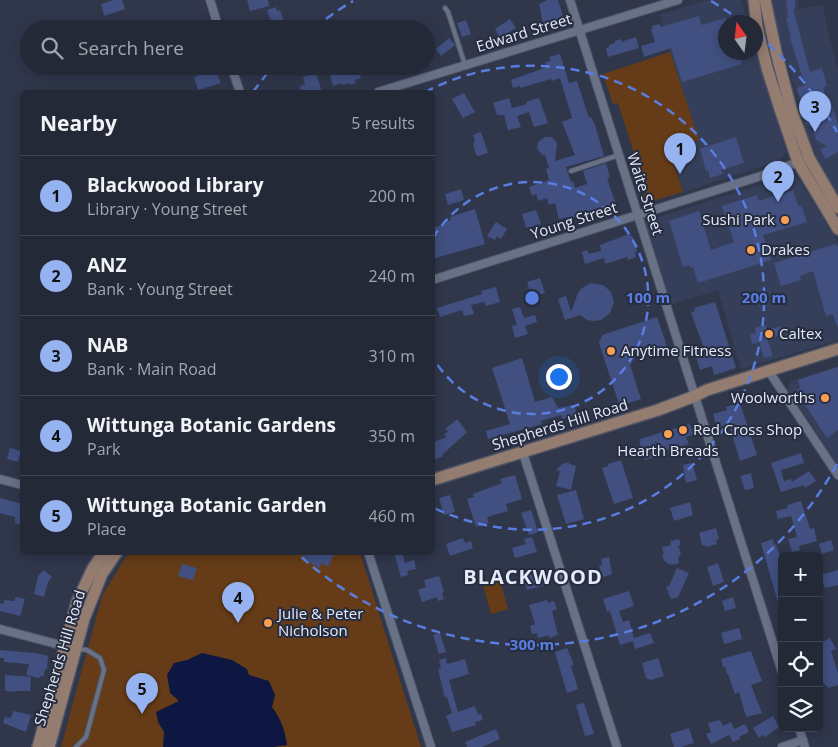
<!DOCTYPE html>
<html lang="en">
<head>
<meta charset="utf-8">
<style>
	body { margin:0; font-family:"Open Sans",sans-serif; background:#2c3140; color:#f1f3f6 }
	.controls { position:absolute; right:15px; bottom:15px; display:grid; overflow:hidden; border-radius:8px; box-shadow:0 2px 12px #0003 }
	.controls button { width:45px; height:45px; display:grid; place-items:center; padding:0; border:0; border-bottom:1px solid #414553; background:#242938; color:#f1f3f6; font:25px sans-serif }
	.compass { position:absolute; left:718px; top:15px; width:45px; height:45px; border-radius:50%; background:#242938; box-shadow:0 2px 12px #0003; rotate:346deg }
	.you { position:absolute; left:558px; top:376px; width:18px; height:18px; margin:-12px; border:4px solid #fff; border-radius:50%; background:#1a73e8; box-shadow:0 0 0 8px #1a73e833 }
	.badge { display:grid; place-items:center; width:32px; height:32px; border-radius:50%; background:#95b2f1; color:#111; font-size:16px; font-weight:700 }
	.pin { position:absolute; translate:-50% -41px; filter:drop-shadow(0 1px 2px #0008) }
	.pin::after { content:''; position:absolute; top:26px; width:18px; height:15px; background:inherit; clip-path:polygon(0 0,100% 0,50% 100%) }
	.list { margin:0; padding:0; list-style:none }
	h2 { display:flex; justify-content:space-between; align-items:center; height:65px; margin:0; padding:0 20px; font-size:21px }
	h2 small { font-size:16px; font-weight:400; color:#a3a6ae }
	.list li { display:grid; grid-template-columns:32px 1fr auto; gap:15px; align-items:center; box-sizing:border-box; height:80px; padding:0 20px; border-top:1px solid #414553 }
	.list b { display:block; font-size:19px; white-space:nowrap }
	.list p { margin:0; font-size:16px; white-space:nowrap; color:#a3a6ae }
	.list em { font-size:16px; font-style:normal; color:#a3a6ae }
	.icon { flex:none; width:28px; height:28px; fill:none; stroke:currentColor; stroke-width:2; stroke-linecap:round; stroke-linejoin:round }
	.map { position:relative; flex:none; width:838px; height:747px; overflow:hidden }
	.search { position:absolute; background:#242938; box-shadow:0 2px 12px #0003; left:20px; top:20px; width:415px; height:55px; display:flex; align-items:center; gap:12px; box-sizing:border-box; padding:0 18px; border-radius:28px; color:#a3a6ae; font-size:19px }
	.panel { position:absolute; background:#242938; box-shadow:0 2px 12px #0003; left:20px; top:90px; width:415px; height:465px; border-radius:8px }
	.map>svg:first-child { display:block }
	.built { fill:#363f5a }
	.green { fill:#653c17 }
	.water { fill:#0e1741 }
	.building { fill:#415080 }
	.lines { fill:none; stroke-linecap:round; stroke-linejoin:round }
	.lane-casing { stroke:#4d5364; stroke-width:6 }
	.street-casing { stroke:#4d5364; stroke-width:10 }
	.secondary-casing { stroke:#4d5364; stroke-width:14 }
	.lane { stroke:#697187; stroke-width:4 }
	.street { stroke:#697187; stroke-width:8 }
	.secondary { stroke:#947c70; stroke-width:11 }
	.ring { fill:none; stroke:#597de1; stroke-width:2.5; stroke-dasharray:9 6 }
	.poi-dot { fill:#fa9f50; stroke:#262d40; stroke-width:2 }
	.labels { text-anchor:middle; stroke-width:4; stroke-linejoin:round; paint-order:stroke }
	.street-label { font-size:15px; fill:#e5eaf7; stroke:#262d40 }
	.poi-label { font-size:15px; fill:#e5eaf7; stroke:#262d40; text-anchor:start }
	.district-label { font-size:20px; font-weight:bold; letter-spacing:1px; fill:#e5eaf7; stroke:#262d40 }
	.centre { fill:#597de1; stroke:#262d40; stroke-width:2.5 }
	.ring-label { font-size:15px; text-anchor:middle; font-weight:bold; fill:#597de1; stroke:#262d40; stroke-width:4; stroke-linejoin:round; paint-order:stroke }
</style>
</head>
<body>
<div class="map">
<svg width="838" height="747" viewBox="0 0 838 747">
	<rect width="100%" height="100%" fill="#30374b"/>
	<!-- built -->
	<g class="built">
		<polygon points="708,0 741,0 748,22 726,22 726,52 756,52 756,49 786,152 779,161 683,192 670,151 698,140 670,52 660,15"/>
		<polygon points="772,0 798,0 799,9 823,5 828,33 838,69 838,195 818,160 808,135 775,20"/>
		<polygon points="792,175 798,178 838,243 838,340 741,369 718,290 670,305 643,222"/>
		<polygon points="838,366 838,466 788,389 791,381"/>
	</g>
	<!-- green -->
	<g class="green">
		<polygon points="670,52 699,140 670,151 683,192 649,202 645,201 643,195 647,194 618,103 613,104 603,74"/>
		<polygon points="131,552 360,553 421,747 61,747 102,596 125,558"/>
		<polygon points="499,576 508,609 491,614 482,581"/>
	</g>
	<!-- water -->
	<path class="water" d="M202 653 232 660 247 669 249 675 269 681 275 695 272 707C281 719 285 730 287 745L274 747H163L164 732 158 722 156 712 179 701 170 693 167 675 174 663 187 660Z"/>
	<!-- building -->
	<g class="building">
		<polygon points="114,0 122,0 125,9 104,16 101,4"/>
		<polygon points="247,0 268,0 269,6 250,11"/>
		<polygon points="546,0 558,0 563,17 558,18 558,20 543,23 539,4 546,1"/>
		<polygon points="786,0 795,0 795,9 793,9 810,72 822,68 827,86 823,87 826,99 830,98 838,125 838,152 826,159 820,150 827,146 816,140 813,127 806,124 803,111 812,97 801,100 797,88 805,85 790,38 791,38 786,18 788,17"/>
		<polygon points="276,7 277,11 280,10 284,21 272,25 267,10"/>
		<polygon points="699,16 701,25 726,18 726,52 739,52 742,64 682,82 671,48 644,57 641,46 655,42 651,29 653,28 652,26 660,24 661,27"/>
		<polygon points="510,19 516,28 500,38 495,29"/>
		<polygon points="466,20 471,34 462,37 457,23"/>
		<polygon points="636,37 639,48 608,57 606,48 609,48 608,46 615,43 615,41 621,39 621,42"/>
		<polygon points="449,38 455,45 441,56 436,49"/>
		<polygon points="560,54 569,83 577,81 587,112 589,118 591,117 595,125 604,156 566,167 571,182 573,181 575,188 587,184 583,171 606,163 610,177 607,178 616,205 569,219 568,217 559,219 555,203 549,205 547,198 538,201 536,194 532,196 529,187 549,180 546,169 549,168 545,155 542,155 537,149 538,142 545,137 552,137 557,143 555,161 575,155 562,122 572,118 560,78 552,81 551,79 520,88 520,86 513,88 511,80 547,67 545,62 551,61 549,57"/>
		<polygon points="205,66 214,66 221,83 198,90 194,77 207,72"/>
		<polygon points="340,66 357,66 361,78 355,80 356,83 350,85 350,83 342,85 342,83 333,86 330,75 339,73 337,67"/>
		<polygon points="316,73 322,92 301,92 300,86 305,84 303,77"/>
		<polygon points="464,93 475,112 463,118 452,99"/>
		<polygon points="509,98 512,108 527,104 526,102 539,98 548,123 534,127 529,112 517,116 521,127 508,130 504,115 497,115 493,103"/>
		<polygon points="481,132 488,153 479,156 476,155 473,143 475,142 473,135"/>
		<polygon points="736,137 744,163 721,170 723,174 710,178 708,170 706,171 700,149"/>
		<polygon points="461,189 464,200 448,205 445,194"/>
		<polygon points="793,190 798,206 801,205 807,222 763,235 771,260 698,283 693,267 691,268 690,265 683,267 669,221 699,211 711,250 734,242 722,206 757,195 759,201"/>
		<polygon points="475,209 485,244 432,259 432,228 446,224 445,222 451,220 450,217"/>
		<polygon points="536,210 541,224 526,228 522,214"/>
		<polygon points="496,222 507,229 501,239 497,236 495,240 487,236"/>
		<polygon points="629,234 630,236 632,235 637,251 635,252 636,257 628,260 627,257 605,264 604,258 585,264 582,252 587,250 589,254 601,251 600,245"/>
		<polygon points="836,244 838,247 838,326 837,326 833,314 826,316 813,271 800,276 801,280 781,286 774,263"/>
		<polygon points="540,278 545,293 532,297 527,282"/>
		<polygon points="591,283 603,285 611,292 614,302 610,313 601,320 594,321 587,320 580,315 565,320 558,299 566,296 571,312 578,293 582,288"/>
		<polygon points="496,287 500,302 486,306 484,302 471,305 474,314 464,316 462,310 440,317 437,308 482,294 481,291"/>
		<polygon points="715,302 736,368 714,375 712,366 700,370 695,353 699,352 698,350 704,348 691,313 695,311 694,308"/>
		<polygon points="520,307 524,318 535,315 537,322 525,326 528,334 515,338 512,326 517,325 512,309"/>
		<polygon points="657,317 667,346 635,357 630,365 641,399 626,404 624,402 619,404 599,343 602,335"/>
		<polygon points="766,325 767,330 781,326 784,334 767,339 773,356 764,358 759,342 752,344 750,335 756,333 755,328"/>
		<polygon points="522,358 535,402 552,397 558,408 574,405 577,415 562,419 561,415 541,421 542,424 488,439 486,431 510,424 492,368"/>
		<polygon points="838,367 838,430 827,438 796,391 800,388 798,380"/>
		<polygon points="740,403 757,455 740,461 729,424 717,428 713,414 727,410 726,407"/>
		<polygon points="457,419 467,432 442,455 443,456 432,461 432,443 447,437 444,435 448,431 445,429"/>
		<polygon points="690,424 693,435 686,437 689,444 667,450 655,441 659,456 645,460 639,441 641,441 640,439"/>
		<polygon points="10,448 21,451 18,462 7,459"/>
		<polygon points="801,453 804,463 781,470 784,481 791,479 792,482 809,471 816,481 805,488 804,485 781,492 771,463"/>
		<polygon points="621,460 633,498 614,504 602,468 608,466 608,464"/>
		<polygon points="569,462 569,464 576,466 571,490 556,486 560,471 556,470 562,464"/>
		<polygon points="692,463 697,480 686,483 683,465"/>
		<polygon points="751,473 754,488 745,490 740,476"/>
		<polygon points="515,475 522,499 506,504 508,511 487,517 489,523 476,527 467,499 474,497 473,494 502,483 500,479"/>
		<polygon points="576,490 584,519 566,524 557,495"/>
		<polygon points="450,495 455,512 444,515 439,498"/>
		<polygon points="0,498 22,504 21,525 15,523 15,517 0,513"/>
		<polygon points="801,501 810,529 814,528 817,541 799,546 800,550 792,552 788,539 797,537 791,516 778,519 776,511 788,508 787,505"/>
		<polygon points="690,502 693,515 674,521 670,508"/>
		<polygon points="531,510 538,532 529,535 521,513"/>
		<polygon points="716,528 719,539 716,540 717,544 706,547 705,545 702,545 699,533"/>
		<polygon points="532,537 537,552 515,558 512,548 526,544 524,539"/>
		<polygon points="463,538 465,543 471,541 473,548 450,556 446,544"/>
		<polygon points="679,539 681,545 678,546 681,554 678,558 679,563 670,565 669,563 667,564 666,561 664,561 662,555 664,554 662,547 671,545 670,541"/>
		<polygon points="773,539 774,545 776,544 780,557 778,558 782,572 782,610 780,610 761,543"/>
		<polygon points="831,540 834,550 822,554 819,544"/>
		<polygon points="305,552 335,552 328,567 322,563 319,568 302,558"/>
		<polygon points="394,552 402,552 405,563 414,560 416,569 407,571 408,575 401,577"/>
		<polygon points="609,557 612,574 603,577 599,566 602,565 601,559"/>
		<polygon points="718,563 724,582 713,586 707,567"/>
		<polygon points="182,564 197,568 193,580 178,576"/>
		<polygon points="677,568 689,573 678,597 671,599 666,587 669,586"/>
		<polygon points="44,570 52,577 48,582 44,597 34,594 38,576"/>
		<polygon points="838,570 838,585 825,588 821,575"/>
		<polygon points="545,571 549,584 527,590 523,576"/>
		<polygon points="439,576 444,592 442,593 444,599 438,601 437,597 422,602 418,590 426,587 424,580"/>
		<polygon points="629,591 634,606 619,611 623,622 629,620 634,638 650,633 654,643 635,649 633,641 620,645 610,611 607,612 603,599"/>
		<polygon points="16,597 25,599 20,616 0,611 0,603 4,604 4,600 14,601"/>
		<polygon points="733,597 736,608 725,611 722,601"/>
		<polygon points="547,600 548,603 554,601 557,609 552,611 558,635 549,638 549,635 538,638 537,633 532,634 530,626 535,624 529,605"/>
		<polygon points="739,628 742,639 724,644 721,633"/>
		<polygon points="440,633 446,652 439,654 433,635"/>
		<polygon points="830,638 836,649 831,651 838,673 838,685 828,688 823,682 821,676 823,676 819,665 819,644"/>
		<polygon points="567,648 574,665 571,666 578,689 567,693 555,652"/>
		<polygon points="0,650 35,653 48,656 47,669 45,669 43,677 40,676 39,678 26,675 29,664 4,662 4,658 0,658"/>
		<polygon points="751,651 762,681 751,685 762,713 746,717 739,692 735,694 728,674 727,674 725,667 723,667 721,659"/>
		<polygon points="446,658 447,664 465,659 469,674 449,680 458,712 475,706 478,715 481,713 483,720 475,722 476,725 452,732 446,716 452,713 447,697 445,698 438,669 441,668 439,660"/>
		<polygon points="658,658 664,676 651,680 646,678 642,663"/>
		<polygon points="5,675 31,677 30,691 16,691 15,692 5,691"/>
		<polygon points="584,703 594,734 585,736 576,705"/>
		<polygon points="13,711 31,715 26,732 3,723 5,717 11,718"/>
		<polygon points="773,716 779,727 765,737 763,735 759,738 753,728"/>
		<polygon points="720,720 723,726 731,722 734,729 745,724 749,732 739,737 740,739 733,742 729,735 711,744 706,734 711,732 708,723"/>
		<polygon points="689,728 694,743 681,747 674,747 670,734"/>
		<polygon points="496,729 500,739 482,747 467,747 465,742"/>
	</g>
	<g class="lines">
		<defs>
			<g id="lane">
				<polyline points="445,8 448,12 465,65"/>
				<polyline points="571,171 619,155"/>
				<polyline points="76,747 86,737 104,670 100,658 87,650 78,649"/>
			</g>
			<g id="street">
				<polyline points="210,0 219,29"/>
				<polyline points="570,0 782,672"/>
				<polyline points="231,66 240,92"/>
				<polyline points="378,92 678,0"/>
				<polyline points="432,280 761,176 809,158"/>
				<polyline points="768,370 838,475"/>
				<polyline points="523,453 617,747"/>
				<polyline points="0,479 22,485"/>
				<polyline points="368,552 431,747"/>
				<polyline points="0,629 68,647"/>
				<polyline points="799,728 805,747"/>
				<polyline points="782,747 803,740"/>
			</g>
			<g id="secondary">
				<polyline points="754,0 757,27 767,68 780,109 798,162 838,229"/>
				<polyline points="765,0 776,52 791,109 809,158 838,208"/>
				<polyline points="432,480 658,410 695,396 707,390 838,349"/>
				<polyline points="38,747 77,602 93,568 104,552"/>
				<polyline points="49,747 84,619 102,574 117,552"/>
			</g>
		</defs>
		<!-- lane casing -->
		<use href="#lane" class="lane-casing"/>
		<!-- street casing -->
		<use href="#street" class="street-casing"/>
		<!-- secondary casing -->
		<use href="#secondary" class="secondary-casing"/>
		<!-- lane -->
		<use href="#lane" class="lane"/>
		<!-- street -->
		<use href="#street" class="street"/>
		<!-- secondary -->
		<use href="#secondary" class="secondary"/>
	</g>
	<!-- distance rings -->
	<g class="ring">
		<path d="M433 238A116 116 0 1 1 433 358"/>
		<path d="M425 92A232 232 0 1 1 434 508"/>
		<path d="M837 464A347 347 0 0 1 298 554M253 92A347 347 0 0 1 272 68M314 28A347 347 0 0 1 353 1M711 1A347 347 0 0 1 741 21M757 34A347 347 0 0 1 837 132"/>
	</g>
	<!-- markers -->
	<g class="poi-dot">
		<circle cx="785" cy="220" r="5"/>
		<circle cx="751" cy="250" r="5"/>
		<circle cx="769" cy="334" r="5"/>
		<circle cx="611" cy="351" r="5"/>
		<circle cx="825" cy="398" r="5"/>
		<circle cx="683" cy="430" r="5"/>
		<circle cx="668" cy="434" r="5"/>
		<circle cx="268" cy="623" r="5"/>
	</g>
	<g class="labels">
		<!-- street labels -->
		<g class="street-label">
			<text transform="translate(524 33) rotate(-17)" y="5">Edward Street</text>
			<text transform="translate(645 194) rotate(72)" y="5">Waite Street</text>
			<text transform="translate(574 221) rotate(-18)" y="5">Young Street</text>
			<text transform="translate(560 425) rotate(-17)" y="5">Shepherds Hill Road</text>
			<text transform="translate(60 658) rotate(-73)" y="5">Shepherds Hill Road</text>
		</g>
		<!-- poi labels -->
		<g class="poi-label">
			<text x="775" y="225" text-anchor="end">Sushi Park</text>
			<text x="761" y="255">Drakes</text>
			<text x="779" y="339">Caltex</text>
			<text x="621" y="356">Anytime Fitness</text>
			<text x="815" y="403" text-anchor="end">Woolworths</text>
			<text x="693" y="435">Red Cross Shop</text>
			<text x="668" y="456" text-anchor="middle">Hearth Breads</text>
			<text x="278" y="619">Julie &amp; Peter<tspan x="278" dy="17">Nicholson</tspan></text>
		</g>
		<!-- district labels -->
		<g class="district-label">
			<text x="533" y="584">BLACKWOOD</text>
		</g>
	</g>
	<circle cx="532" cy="298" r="8" class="centre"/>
	<g class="ring-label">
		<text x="648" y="303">100 m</text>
		<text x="764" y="303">200 m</text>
		<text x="532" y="650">300 m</text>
	</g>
</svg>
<div class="controls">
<button>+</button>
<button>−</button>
<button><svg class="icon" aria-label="locate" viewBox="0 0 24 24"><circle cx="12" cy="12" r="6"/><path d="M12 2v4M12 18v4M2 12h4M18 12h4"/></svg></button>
<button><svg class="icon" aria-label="layers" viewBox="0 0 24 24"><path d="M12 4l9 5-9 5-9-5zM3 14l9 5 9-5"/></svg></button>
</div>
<svg class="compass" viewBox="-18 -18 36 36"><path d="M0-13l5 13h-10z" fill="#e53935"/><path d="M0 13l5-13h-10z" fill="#a3a6ae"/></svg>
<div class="you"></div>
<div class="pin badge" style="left:680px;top:174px">1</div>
<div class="pin badge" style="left:778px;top:202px">2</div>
<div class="pin badge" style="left:815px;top:132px">3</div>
<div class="pin badge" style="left:238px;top:623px">4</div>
<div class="pin badge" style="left:142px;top:714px">5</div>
<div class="search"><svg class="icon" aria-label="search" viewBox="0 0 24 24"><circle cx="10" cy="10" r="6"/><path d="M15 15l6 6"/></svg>Search here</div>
<section class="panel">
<h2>Nearby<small>5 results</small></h2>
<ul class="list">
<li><span class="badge">1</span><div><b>Blackwood Library</b><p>Library · Young Street</p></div><em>200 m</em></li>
<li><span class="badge">2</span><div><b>ANZ</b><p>Bank · Young Street</p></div><em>240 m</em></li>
<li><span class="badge">3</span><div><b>NAB</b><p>Bank · Main Road</p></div><em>310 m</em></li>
<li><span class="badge">4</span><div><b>Wittunga Botanic Gardens</b><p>Park</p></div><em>350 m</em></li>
<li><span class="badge">5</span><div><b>Wittunga Botanic Garden</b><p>Place</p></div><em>460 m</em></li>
</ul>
</section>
</div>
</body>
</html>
